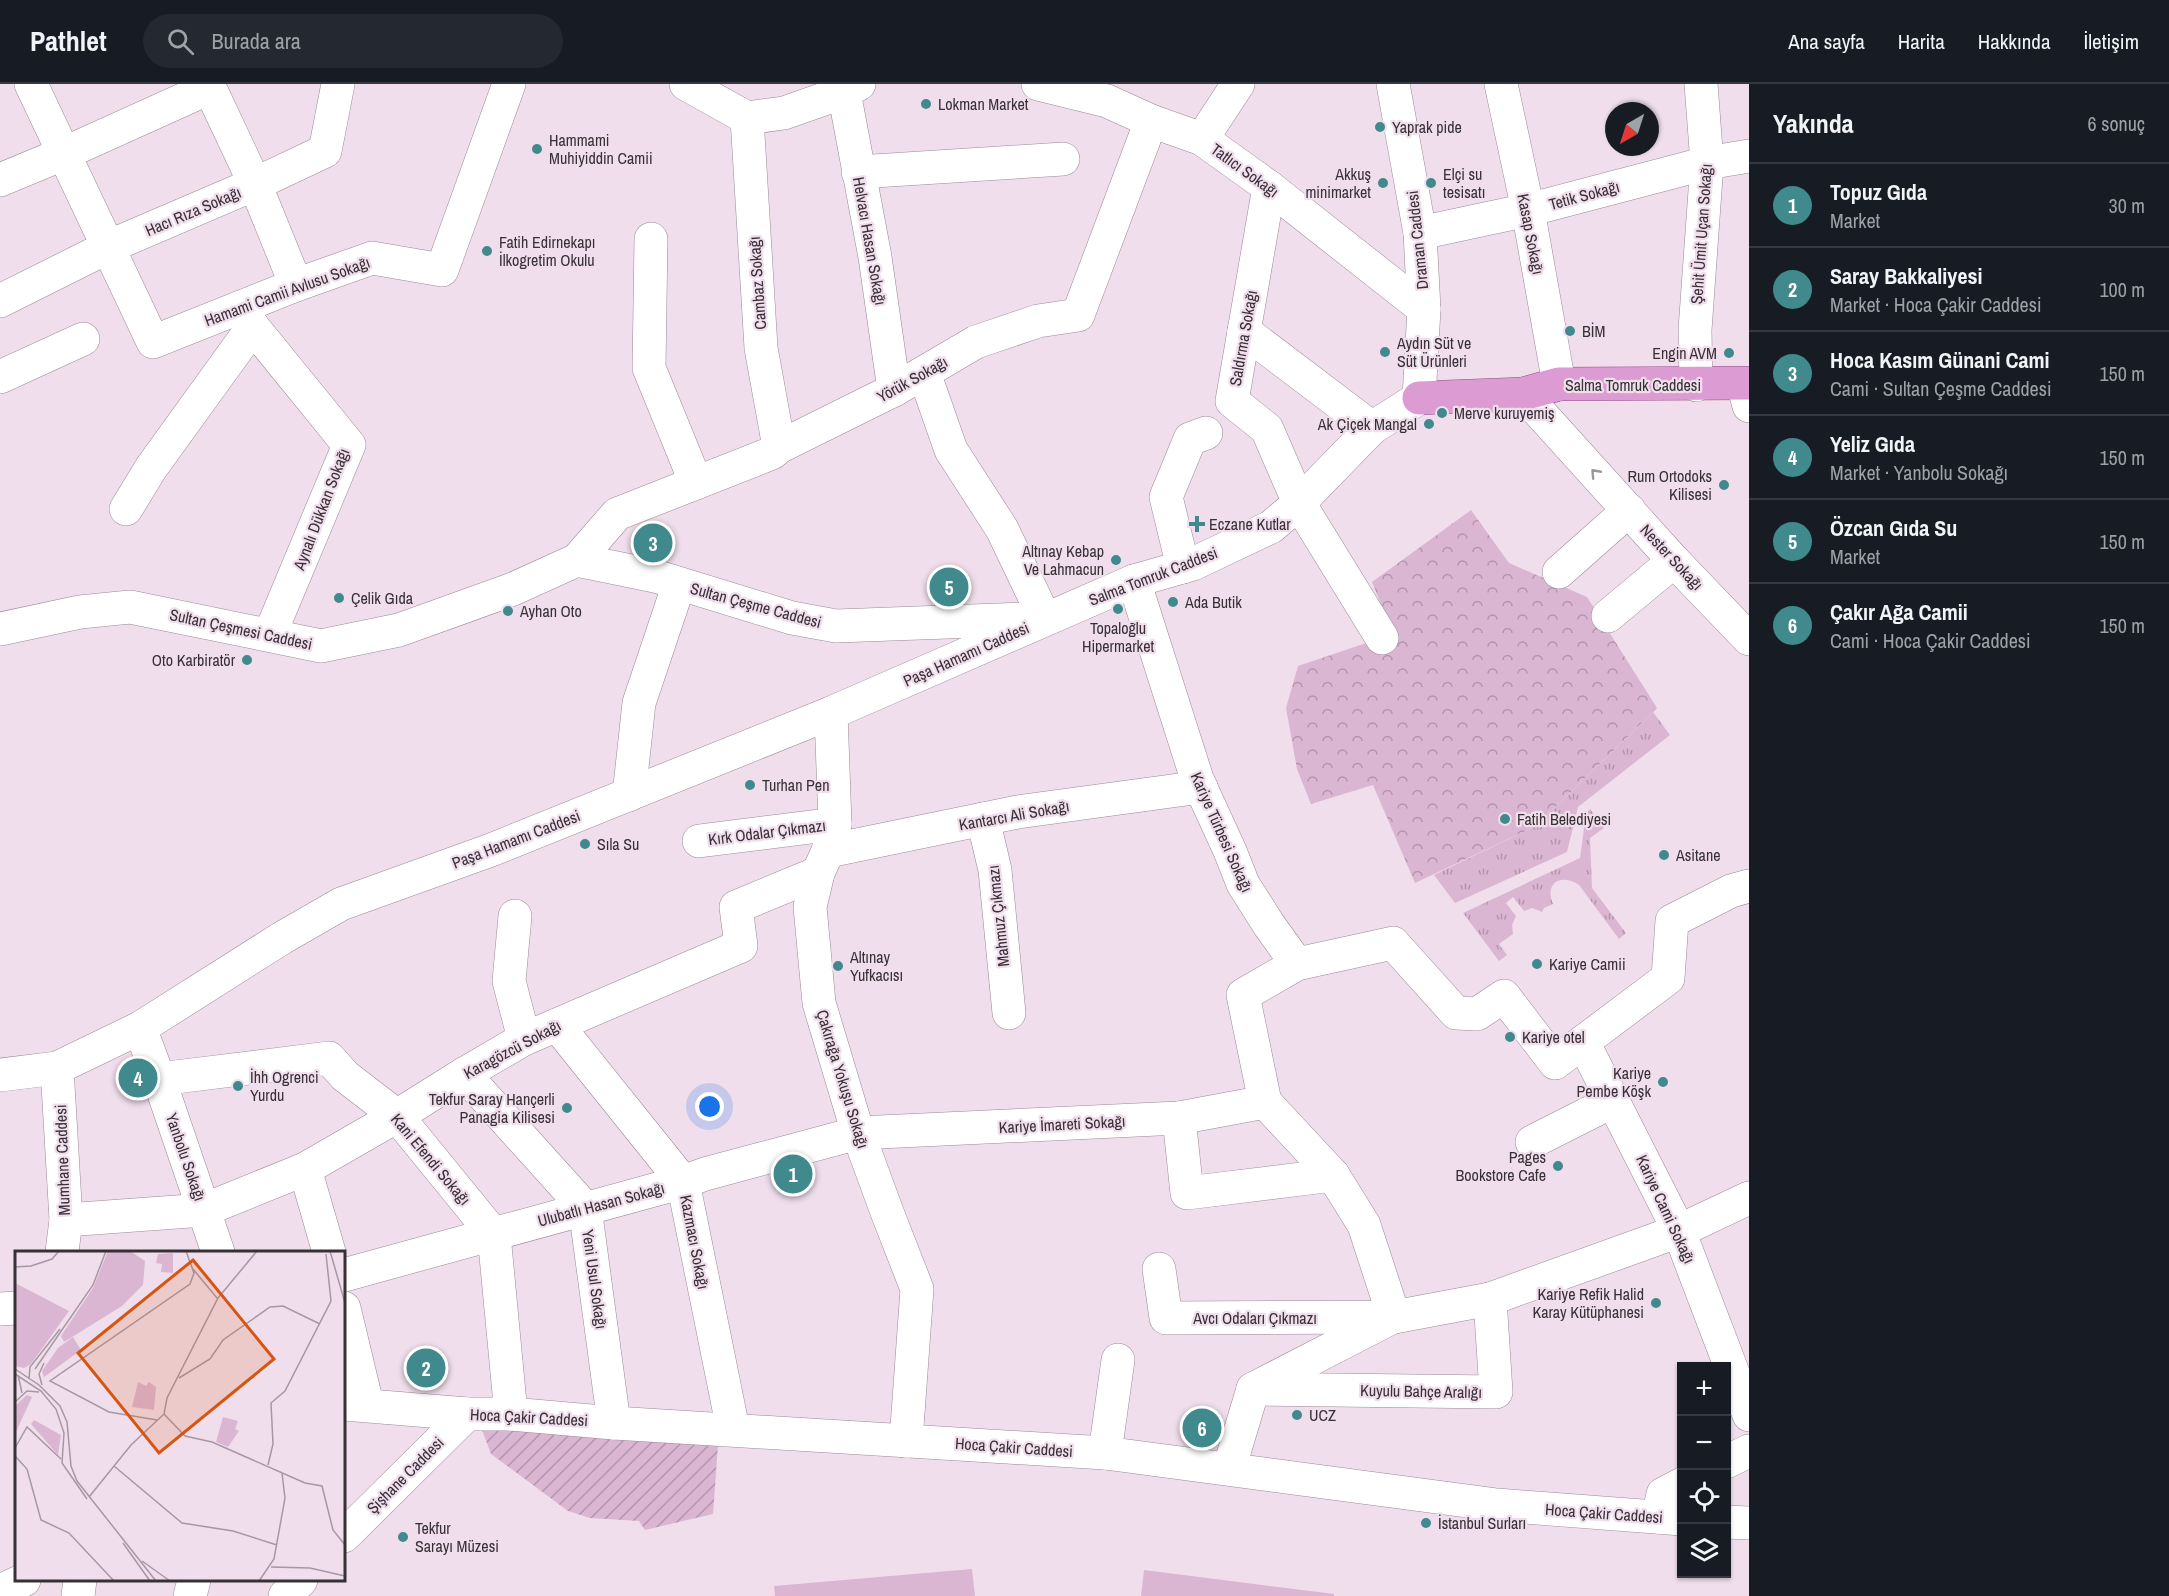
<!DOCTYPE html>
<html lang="tr">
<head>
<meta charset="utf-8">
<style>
	body { margin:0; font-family:"Archivo Narrow",sans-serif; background:#242831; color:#f1f3f6 }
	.controls { position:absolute; right:18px; bottom:18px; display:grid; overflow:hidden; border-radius:0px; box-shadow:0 2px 4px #0004 }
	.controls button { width:54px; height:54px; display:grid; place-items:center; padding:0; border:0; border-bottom:2px solid #363941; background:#171b24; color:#f1f3f6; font:30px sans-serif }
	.compass { position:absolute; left:1605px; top:18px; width:54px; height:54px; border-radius:50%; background:#171b24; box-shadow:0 2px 4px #0004; rotate:219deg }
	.you { position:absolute; left:710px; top:1023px; width:21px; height:21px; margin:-15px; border:4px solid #fff; border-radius:50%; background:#1a73e8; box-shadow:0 0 0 9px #1a73e833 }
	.badge { display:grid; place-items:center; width:39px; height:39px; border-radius:50%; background:#40898c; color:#fff; font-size:20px; font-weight:700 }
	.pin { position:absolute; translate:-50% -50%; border:3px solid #fff; box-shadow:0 2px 6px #0006 }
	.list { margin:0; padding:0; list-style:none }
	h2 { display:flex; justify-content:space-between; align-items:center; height:78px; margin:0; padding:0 24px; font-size:26px }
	h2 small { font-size:20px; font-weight:400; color:#9ea1a6 }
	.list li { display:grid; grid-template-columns:39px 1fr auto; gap:18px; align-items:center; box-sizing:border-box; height:84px; padding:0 24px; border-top:2px solid #363941 }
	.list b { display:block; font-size:22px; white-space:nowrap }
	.list p { margin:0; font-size:20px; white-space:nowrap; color:#9ea1a6 }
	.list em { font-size:20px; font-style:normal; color:#9ea1a6 }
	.icon { flex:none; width:33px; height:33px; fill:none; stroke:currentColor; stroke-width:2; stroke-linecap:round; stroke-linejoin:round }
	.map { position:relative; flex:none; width:1749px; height:1512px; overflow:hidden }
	header { display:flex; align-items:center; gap:36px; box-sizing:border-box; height:84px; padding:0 30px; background:#171b24; border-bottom:2px solid #363941 }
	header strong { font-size:28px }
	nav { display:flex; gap:33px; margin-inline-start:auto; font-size:21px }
	.search { width:420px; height:54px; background:#242831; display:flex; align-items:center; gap:15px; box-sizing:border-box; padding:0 21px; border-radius:33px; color:#9ea1a6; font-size:22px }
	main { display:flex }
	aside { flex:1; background:#171b24 }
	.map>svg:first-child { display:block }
	.grass { fill:url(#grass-tufts) }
	.forest { fill:url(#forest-crowns) }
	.garden { fill:url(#garden-furrows) }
	.pitch { fill:#dbb6d3 }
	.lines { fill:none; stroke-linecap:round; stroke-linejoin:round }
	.minor-casing { stroke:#9a8a96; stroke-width:34 }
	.major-casing { stroke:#934b88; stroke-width:34 }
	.minor { stroke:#fff; stroke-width:33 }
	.major { stroke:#dc9bd3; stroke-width:33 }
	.oneway { stroke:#9b989a }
	.poi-dot { fill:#40898c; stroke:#f0deec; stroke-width:2 }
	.labels { text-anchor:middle; stroke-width:4.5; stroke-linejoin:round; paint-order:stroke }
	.poi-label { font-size:16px; fill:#373035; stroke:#f0deec; text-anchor:start }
	.street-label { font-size:16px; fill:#373035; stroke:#f0deec }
	.inset-road { fill:none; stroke:#a698a3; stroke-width:1.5 }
	.view { fill:#d65510; fill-opacity:0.15; stroke:#d65510; stroke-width:3 }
	.inset-edge { fill:none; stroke:#373035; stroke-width:3 }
</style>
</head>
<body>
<header>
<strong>Pathlet</strong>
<div class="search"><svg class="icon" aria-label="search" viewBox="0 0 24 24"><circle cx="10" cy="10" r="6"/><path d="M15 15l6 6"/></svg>Burada ara</div>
<nav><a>Ana sayfa</a><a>Harita</a><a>Hakkında</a><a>İletişim</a></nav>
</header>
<main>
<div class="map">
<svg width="1749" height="1512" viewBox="0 0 1749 1512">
	<defs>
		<pattern id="grass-tufts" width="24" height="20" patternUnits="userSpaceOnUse" patternTransform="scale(1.5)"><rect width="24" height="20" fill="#dbb6d3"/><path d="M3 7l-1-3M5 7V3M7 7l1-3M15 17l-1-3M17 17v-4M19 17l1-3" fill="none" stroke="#b294ac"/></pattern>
		<pattern id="forest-crowns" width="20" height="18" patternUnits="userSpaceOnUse" patternTransform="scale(1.5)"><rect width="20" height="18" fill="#dbb6d3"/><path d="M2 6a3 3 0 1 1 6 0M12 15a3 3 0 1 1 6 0" fill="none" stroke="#b294ac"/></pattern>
		<pattern id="garden-furrows" width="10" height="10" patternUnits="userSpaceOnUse" patternTransform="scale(1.5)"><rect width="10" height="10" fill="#dbb6d3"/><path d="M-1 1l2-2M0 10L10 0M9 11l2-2" fill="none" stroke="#b294ac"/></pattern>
	</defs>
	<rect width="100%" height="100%" fill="#f0deec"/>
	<!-- grass -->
	<g class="grass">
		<polygon points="1653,628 1670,651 1578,723 1567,768 1455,819 1434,791 1536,742"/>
		<path d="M1590 725 1604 744 1590 754 1592 804 1626 849 1619 855 1579 801C1561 789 1544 799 1553 820L1544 824 1542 828 1532 824 1524 827 1513 813 1506 819 1516 832 1512 841 1513 850 1499 860 1507 871 1499 877 1463 829 1580 774 1586 730Z"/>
	</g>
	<!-- forest -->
	<polygon class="forest" points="1471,426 1509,479 1587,513 1657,624 1536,742 1415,799 1373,701 1311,720 1297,685 1286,624 1298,582 1393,550 1372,498"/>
	<!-- garden -->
	<polygon class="garden" points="481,1343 718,1361 713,1430 645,1446 639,1437 590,1434 568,1427 491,1370"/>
	<!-- pitch -->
	<g class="pitch">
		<polygon points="972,1485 975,1512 775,1512 774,1502"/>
		<polygon points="1144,1486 1334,1510 1334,1512 1141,1512"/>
	</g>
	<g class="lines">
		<defs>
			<g id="minor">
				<polyline points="31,0 153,258 296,201 372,174 442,186 509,0"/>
				<polyline points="208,0 255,100 296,201"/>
				<polyline points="686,0 747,34 784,29 844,8 859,0"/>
				<polyline points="1038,0 1107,17 1151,37 1202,55 1269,103 1424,225"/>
				<polyline points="1501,0 1528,126 1559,300"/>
				<polyline points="844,8 875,173 894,306"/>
				<polyline points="747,34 761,264 779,363"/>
				<polyline points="1202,55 1238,0"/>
				<polyline points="858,88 1063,75"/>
				<polyline points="0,96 65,69 209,4"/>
				<polyline points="1269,103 1232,317 1267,345 1299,419 1382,554"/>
				<polyline points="1420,149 1528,126 1707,79 1749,72"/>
				<polyline points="651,155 649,284 696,399"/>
				<polyline points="0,217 108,163 255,100 325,67 338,0"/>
				<polyline points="241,223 253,243 349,361 270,550"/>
				<polyline points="1244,247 1372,344"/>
				<polyline points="924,289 951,366 1002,445 1045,535"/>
				<polyline points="0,293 83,255"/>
				<polyline points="1743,300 1749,322"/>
				<polyline points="1696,301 1695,246 1707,79 1701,0"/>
				<polyline points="1523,310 1674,477 1749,555"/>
				<polyline points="126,425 151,384 253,243"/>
				<polyline points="577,476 655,492 792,534 836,542 1028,535"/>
				<polyline points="1183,483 1166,413 1190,355 1206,349"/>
				<polyline points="1559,488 1629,426"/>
				<polyline points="1134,497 1197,695 1230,767 1243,800 1269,841 1297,880"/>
				<polyline points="1608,532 1674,477"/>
				<polyline points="0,545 80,528 130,523 321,562 399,546 513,505 577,476 617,430 772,369 779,363 894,306 976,258 1038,237 1078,231 1151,37"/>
				<polyline points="831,629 835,740 828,767 818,789 810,823 819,919 858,1049 887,1128 917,1205 906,1357"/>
				<polyline points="629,711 639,619 679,500"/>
				<polyline points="983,735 995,786 1009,929"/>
				<polyline points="699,757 835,740"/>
				<polyline points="828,767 1018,728 1201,703"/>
				<polyline points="515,832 509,897 524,955"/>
				<polyline points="557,941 683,1098 733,1345"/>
				<polyline points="140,944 159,995 218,1168"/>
				<polyline points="1583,958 1679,1147 1749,1331"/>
				<polyline points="57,984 66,1136 62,1168"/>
				<polyline points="464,990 585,1124 614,1339"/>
				<polyline points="0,991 57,984 140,944 282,854 341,820 491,766 831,629 1134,497 1193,480 1271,443 1299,419 1372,344 1419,314 1424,225 1420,149 1393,0"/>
				<polyline points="159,995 329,974 345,992 397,1032 494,1151 511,1330"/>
				<polyline points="1179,1034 1187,1109 1333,1091"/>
				<polyline points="1532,1058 1613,1017"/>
				<polyline points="305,1085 329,1168"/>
				<polyline points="66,1136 204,1126 305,1085 397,1032 464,990 524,955 741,862 736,823 818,789"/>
				<polyline points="1159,1185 1166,1234 1394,1233 1490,1215 1679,1147 1749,1114"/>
				<polyline points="344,1191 683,1098 705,1090 858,1049 1179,1034 1265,1018"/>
				<polyline points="344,1224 367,1320"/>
				<polyline points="0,1225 16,1224"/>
				<polyline points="1394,1233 1364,1141 1333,1091 1265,1018 1243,911 1297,880 1393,859 1456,929 1477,930 1504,912 1555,979 1668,894 1672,837 1731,807 1749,802"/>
				<polyline points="1253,1305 1496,1308 1490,1215"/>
				<polyline points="344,1320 467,1330 511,1330 614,1339 1105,1369 1497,1421 1682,1435"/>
				<polyline points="1105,1369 1118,1276"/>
				<polyline points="1726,1378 1749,1367"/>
				<polyline points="1229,1385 1253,1305 1387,1236"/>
				<polyline points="1658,1433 1663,1410 1682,1400"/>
				<polyline points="1726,1438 1749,1439"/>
				<polyline points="344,1452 467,1330"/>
				<polyline points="0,1507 24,1496"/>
				<polyline points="78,1512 80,1496"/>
				<polyline points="190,1512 194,1496"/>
				<polyline points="285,1512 301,1496"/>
			</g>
			<polyline id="major" points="1419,314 1523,310 1559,300 1749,299"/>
		</defs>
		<!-- minor casing -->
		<use href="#minor" class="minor-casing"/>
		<!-- major casing -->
		<use href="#major" class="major-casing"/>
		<!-- minor -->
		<use href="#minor" class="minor"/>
		<!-- major -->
		<use href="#major" class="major"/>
	</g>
	<!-- one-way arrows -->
	<defs><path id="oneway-chevron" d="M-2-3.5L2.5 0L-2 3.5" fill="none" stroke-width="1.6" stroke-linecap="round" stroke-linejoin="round" transform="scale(1.5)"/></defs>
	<use class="oneway" href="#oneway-chevron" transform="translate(1595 389) rotate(-132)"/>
	<!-- markers -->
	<g class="poi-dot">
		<circle cx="926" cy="20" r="6"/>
		<circle cx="1380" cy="43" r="6"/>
		<circle cx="537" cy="65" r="6"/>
		<circle cx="1383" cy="99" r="6"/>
		<circle cx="1431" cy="99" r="6"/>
		<circle cx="487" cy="167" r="6"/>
		<circle cx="1570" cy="247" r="6"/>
		<circle cx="1385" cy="268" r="6"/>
		<circle cx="1729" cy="269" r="6"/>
		<circle cx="1442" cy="329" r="6"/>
		<circle cx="1429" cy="340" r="6"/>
		<circle cx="1724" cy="401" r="6"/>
		<path d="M1194 431h6v6h6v6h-6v6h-6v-6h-6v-6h6z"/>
		<circle cx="1116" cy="476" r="6"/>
		<circle cx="339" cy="514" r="6"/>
		<circle cx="1173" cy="518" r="6"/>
		<circle cx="1118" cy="525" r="6"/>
		<circle cx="508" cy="527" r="6"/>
		<circle cx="247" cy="576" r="6"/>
		<circle cx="750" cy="701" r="6"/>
		<circle cx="1505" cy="735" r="6"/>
		<circle cx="585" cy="760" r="6"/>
		<circle cx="1664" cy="771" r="6"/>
		<circle cx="1537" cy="880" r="6"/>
		<circle cx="838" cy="882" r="6"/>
		<circle cx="1510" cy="953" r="6"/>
		<circle cx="1663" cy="998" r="6"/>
		<circle cx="238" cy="1002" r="6"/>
		<circle cx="567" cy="1024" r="6"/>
		<circle cx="1558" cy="1082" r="6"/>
		<circle cx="1656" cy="1219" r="6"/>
		<circle cx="1297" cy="1331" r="6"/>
		<circle cx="1426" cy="1439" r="6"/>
		<circle cx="403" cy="1453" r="6"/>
	</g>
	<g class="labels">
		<!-- poi labels -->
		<g class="poi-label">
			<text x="938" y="26">Lokman Market</text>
			<text x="1392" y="49">Yaprak pide</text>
			<text x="549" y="62">Hammami<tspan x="549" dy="18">Muhiyiddin Camii</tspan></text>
			<text x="1371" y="96" text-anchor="end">Akkuş<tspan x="1371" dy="18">minimarket</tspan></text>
			<text x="1443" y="96">Elçi su<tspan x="1443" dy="18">tesisatı</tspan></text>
			<text x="499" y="164">Fatih Edirnekapı<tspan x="499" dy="18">İlkogretim Okulu</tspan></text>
			<text x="1582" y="253">BİM</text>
			<text x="1397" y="265">Aydın Süt ve<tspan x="1397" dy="18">Süt Ürünleri</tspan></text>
			<text x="1717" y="275" text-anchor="end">Engin AVM</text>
			<text x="1454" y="335">Merve kuruyemiş</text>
			<text x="1417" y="346" text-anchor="end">Ak Çiçek Mangal</text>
			<text x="1712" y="398" text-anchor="end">Rum Ortodoks<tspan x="1712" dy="18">Kilisesi</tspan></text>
			<text x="1209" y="446">Eczane Kutlar</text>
			<text x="1104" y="473" text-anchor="end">Altınay Kebap<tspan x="1104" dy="18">Ve Lahmacun</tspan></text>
			<text x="351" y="520">Çelik Gıda</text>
			<text x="1185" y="524">Ada Butik</text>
			<text x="520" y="533">Ayhan Oto</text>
			<text x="1118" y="550" text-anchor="middle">Topaloğlu<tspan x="1118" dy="18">Hipermarket</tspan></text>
			<text x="235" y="582" text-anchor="end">Oto Karbiratör</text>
			<text x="762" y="707">Turhan Pen</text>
			<text x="1517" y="741">Fatih Belediyesi</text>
			<text x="597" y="766">Sıla Su</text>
			<text x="1676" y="777">Asitane</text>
			<text x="850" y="879">Altınay<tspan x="850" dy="18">Yufkacısı</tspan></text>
			<text x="1549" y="886">Kariye Camii</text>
			<text x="1522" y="959">Kariye otel</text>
			<text x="1651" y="995" text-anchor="end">Kariye<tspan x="1651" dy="18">Pembe Köşk</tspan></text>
			<text x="250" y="999">İhh Ogrenci<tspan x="250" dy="18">Yurdu</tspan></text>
			<text x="555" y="1021" text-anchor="end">Tekfur Saray Hançerli<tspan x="555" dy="18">Panagia Kilisesi</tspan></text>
			<text x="1546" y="1079" text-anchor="end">Pages<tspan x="1546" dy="18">Bookstore Cafe</tspan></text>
			<text x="1644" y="1216" text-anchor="end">Kariye Refik Halid<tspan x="1644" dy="18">Karay Kütüphanesi</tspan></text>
			<text x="1309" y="1337">UCZ</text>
			<text x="1438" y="1445">İstanbul Surları</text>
			<text x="415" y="1450">Tekfur<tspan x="415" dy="18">Sarayı Müzesi</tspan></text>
		</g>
		<!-- street labels -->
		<g class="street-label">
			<text transform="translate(1245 86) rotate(36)" y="6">Tatlıcı Sokağı</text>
			<text transform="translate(1584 111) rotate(-15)" y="6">Tetik Sokağı</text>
			<text transform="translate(193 127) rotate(-23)" y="6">Hacı Rıza Sokağı</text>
			<text transform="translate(1531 150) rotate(79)" y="6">Kasap Sokağı</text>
			<text transform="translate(1701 150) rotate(-86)" y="6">Şehit Ümit Uçan Sokağı</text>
			<text transform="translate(1417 156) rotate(-96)" y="6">Draman Caddesi</text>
			<text transform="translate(870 157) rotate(80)" y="6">Helvacı Hasan Sokağı</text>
			<text transform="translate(757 199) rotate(-94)" y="6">Cambaz Sokağı</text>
			<text transform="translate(287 207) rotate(-20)" y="6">Hamami Camii Avlusu Sokağı</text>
			<text transform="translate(1243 254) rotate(-80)" y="6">Saldırma Sokağı</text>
			<text transform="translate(912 295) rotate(-29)" y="6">Yörük Sokağı</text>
			<text x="1633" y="307">Salma Tomruk Caddesi</text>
			<text transform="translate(321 425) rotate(-69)" y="6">Aynalı Dükkan Sokağı</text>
			<text transform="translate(1672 473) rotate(47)" y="6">Nester Sokağı</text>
			<text transform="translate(1153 492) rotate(-21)" y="6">Salma Tomruk Caddesi</text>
			<text transform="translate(756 521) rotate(15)" y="6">Sultan Çeşme Caddesi</text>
			<text transform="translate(241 545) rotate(12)" y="6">Sultan Çeşmesi Caddesi</text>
			<text transform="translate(966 570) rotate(-24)" y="6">Paşa Hamamı Caddesi</text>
			<text transform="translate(1014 731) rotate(-10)" y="6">Kantarcı Ali Sokağı</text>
			<text transform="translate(767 748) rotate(-7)" y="6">Kırk Odalar Çıkmazı</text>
			<text transform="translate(1222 748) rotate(66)" y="6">Kariye Türbesi Sokağı</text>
			<text transform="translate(516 755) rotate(-21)" y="6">Paşa Hamamı Caddesi</text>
			<text transform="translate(998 832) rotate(-96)" y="6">Mahmuz Çıkmazı</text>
			<text transform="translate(512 965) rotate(-28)" y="6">Karagözcü Sokağı</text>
			<text transform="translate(843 995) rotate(73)" y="6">Çakırağa Yokuşu Sokağı</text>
			<text transform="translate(1062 1040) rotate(-3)" y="6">Kariye İmareti Sokağı</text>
			<text transform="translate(186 1073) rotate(71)" y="6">Yanbolu Sokağı</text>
			<text transform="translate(431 1075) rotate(50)" y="6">Kani Efendi Sokağı</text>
			<text transform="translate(62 1076) rotate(-92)" y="6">Mumhane Caddesi</text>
			<text transform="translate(601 1120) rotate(-15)" y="6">Ulubatlı Hasan Sokağı</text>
			<text transform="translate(1666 1125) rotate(65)" y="6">Kariye Cami Sokağı</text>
			<text transform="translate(695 1158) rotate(79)" y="6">Kazmacı Sokağı</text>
			<text transform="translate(595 1195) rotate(82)" y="6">Yeni Usul Sokağı</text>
			<text x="1255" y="1240">Avcı Odaları Çıkmazı</text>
			<text transform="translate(1421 1307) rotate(1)" y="6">Kuyulu Bahçe Aralığı</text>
			<text transform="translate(529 1333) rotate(3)" y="6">Hoca Çakir Caddesi</text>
			<text transform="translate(1014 1363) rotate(4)" y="6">Hoca Çakir Caddesi</text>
			<text transform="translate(405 1391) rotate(-45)" y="6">Şişhane Caddesi</text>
			<text transform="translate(1604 1429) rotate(4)" y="6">Hoca Çakir Caddesi</text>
		</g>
	</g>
	<!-- overview -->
	<g transform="translate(15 1167)">
		<rect width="330" height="330" fill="#f0deec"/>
		<path d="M58 86 66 99 29 126 27 120 43 97ZM123 131 131 135 134 131 141 136 139 159 117 156ZM12 144 17 146 0 183V155ZM208 166 223 170 220 178 224 180 213 196 201 191ZM19 169 46 184 43 204 16 173Z" fill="#dbb6d3"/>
		<path d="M93 0H115L130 10 128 34 107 55 49 91 46 85 78 37ZM0 32 54 60 16 113 9 117 0 115Z" fill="#dbb6d3"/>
		<path d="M158 2V22L146 21 147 13 141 12 143 3Z" fill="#dbb6d3"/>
		<path class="inset-road" d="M242 0 203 47 152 147 149 163 170 185 197 191 290 232 307 235 318 279 330 294M315 0 330 52M0 16 16 15 37 8 44 0M178 18 202 47M0 118 24 134 45 155 52 171 56 215 62 230 141 330M20 118 78 34 91 0M0 123 26 140 41 158 49 182 47 212 72 248M3 124 7 142M164 127 195 108 208 89 255 56 268 55 305 73M14 128 15 116 45 78M27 134 24 123 29 112M0 151 12 140 24 141M142 169 94 161 35 130 175 33 179 22 171 0M0 197 12 176 46 208M0 205 12 218 26 269 54 282 99 330M253 214 258 193 256 152 270 140 316 50 311 3M99 215 167 272 218 280 262 294M74 246 116 194 149 163M108 292 135 330M127 310 155 330M256 316 295 317 330 325M244 330 259 308 270 247 267 222"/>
		<path class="view" d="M178 9 259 108 144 202 63 102Z"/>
		<rect width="330" height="330" class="inset-edge"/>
	</g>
</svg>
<div class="controls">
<button>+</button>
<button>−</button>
<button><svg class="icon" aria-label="locate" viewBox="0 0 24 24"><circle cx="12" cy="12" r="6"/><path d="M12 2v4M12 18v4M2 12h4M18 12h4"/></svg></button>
<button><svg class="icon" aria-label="layers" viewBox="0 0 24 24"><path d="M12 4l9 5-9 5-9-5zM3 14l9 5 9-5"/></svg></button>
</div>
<svg class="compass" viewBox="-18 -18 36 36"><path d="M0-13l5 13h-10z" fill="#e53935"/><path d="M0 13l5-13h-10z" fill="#9ea1a6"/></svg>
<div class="you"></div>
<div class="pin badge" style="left:793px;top:1090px">1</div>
<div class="pin badge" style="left:426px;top:1284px">2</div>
<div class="pin badge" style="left:653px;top:459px">3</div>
<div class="pin badge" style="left:138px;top:994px">4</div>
<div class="pin badge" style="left:949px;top:503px">5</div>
<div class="pin badge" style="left:1202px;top:1344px">6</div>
</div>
<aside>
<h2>Yakında<small>6 sonuç</small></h2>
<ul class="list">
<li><span class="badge">1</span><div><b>Topuz Gıda</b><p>Market</p></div><em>30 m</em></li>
<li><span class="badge">2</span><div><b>Saray Bakkaliyesi</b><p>Market · Hoca Çakir Caddesi</p></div><em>100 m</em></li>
<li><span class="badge">3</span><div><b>Hoca Kasım Günani Cami</b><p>Cami · Sultan Çeşme Caddesi</p></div><em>150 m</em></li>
<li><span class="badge">4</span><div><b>Yeliz Gıda</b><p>Market · Yanbolu Sokağı</p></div><em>150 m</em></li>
<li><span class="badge">5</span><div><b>Özcan Gıda Su</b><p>Market</p></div><em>150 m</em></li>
<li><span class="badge">6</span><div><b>Çakır Ağa Camii</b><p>Cami · Hoca Çakir Caddesi</p></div><em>150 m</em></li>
</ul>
</aside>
</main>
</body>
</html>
